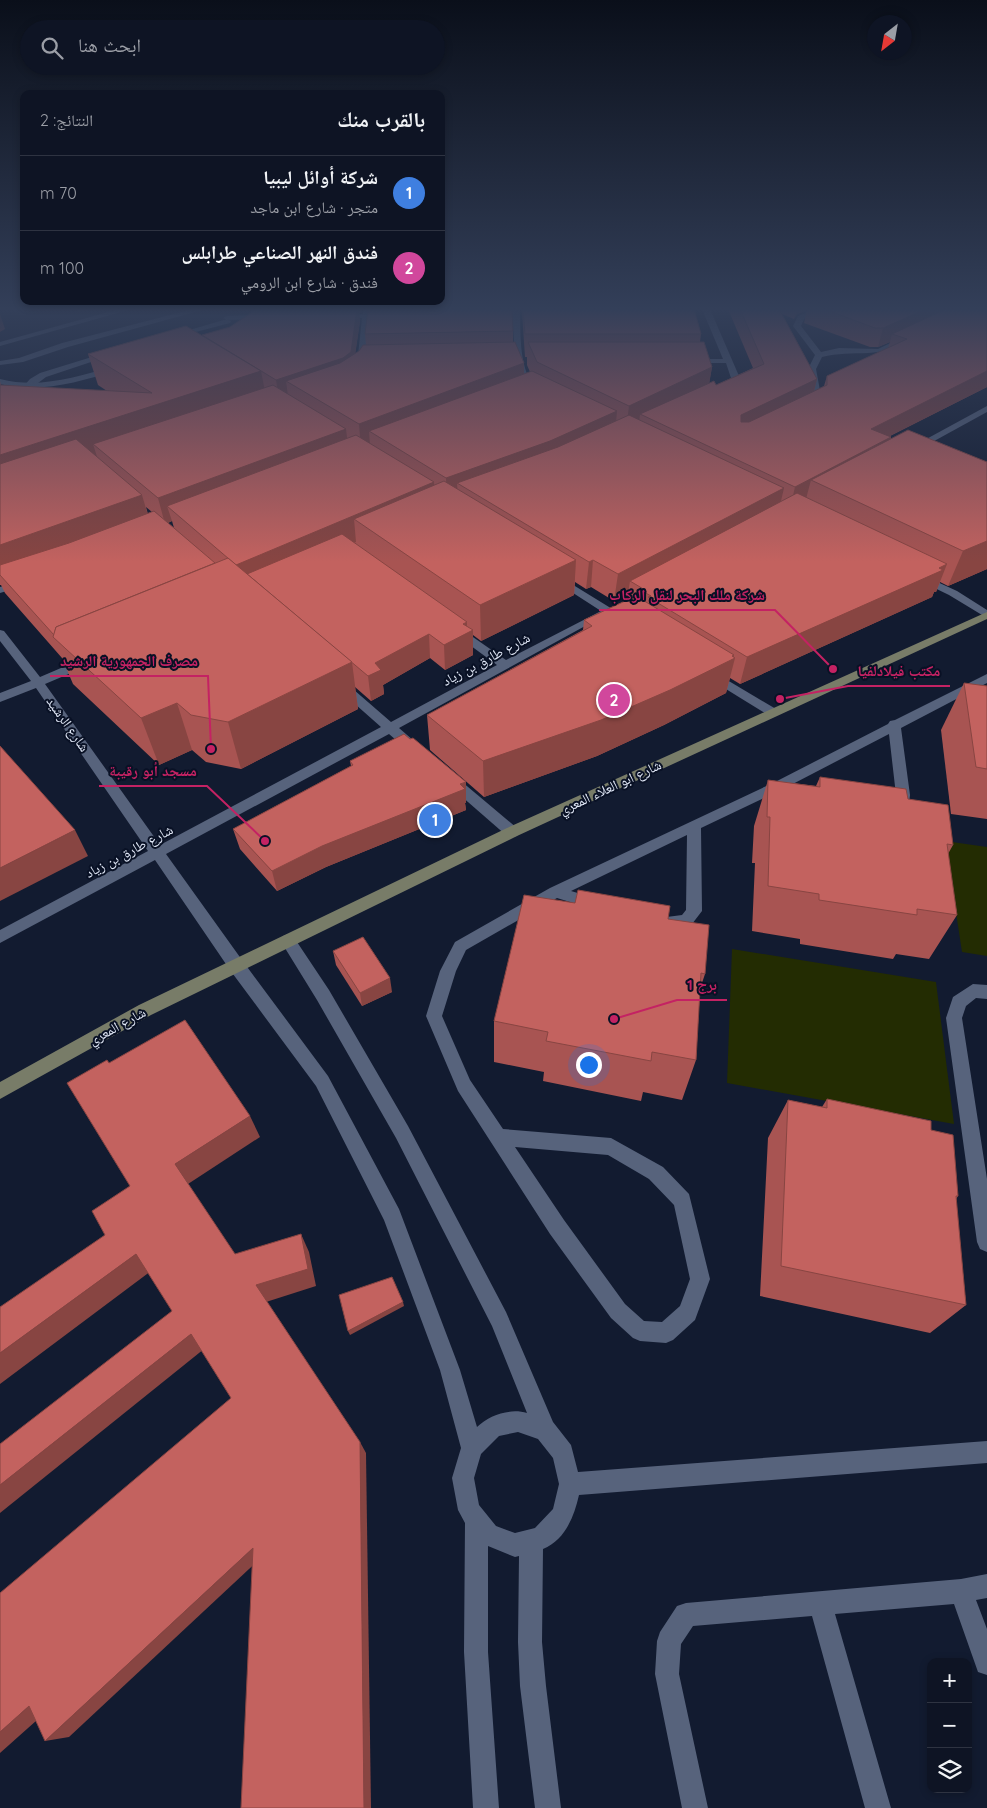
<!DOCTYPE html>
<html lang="ar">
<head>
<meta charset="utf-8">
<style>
	body { margin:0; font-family:Quicksand,"Noto Naskh Arabic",sans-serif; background:#1c2131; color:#f1f3f6; direction:rtl }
	.controls { position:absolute; right:15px; bottom:15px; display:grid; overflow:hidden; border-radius:10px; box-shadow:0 2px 8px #0003 }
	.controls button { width:45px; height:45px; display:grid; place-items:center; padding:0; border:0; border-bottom:1px solid #2e3341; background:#0e1424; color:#f1f3f6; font:25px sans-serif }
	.compass { position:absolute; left:867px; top:15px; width:45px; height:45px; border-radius:50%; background:#0e1424; box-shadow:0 2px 8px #0003; rotate:211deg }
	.you { position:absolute; left:588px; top:1064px; width:18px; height:18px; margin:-12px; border:4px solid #fff; border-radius:50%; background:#1a73e8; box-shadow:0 0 0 8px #1a73e833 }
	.badge { display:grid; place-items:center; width:32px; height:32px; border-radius:50%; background:#d29cfd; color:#fff; font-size:16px; font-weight:700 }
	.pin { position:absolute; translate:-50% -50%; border:2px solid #fff; box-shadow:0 1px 5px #0006 }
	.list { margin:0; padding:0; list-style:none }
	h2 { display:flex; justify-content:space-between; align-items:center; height:65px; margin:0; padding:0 20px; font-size:21px }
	h2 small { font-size:16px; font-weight:400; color:#9b9ea6 }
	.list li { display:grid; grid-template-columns:32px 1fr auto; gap:15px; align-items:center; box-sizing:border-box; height:75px; padding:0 20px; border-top:1px solid #2e3341 }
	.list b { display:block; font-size:19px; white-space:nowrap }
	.list p { margin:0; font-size:16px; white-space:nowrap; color:#9b9ea6 }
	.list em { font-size:16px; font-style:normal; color:#9b9ea6 }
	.icon { flex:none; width:28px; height:28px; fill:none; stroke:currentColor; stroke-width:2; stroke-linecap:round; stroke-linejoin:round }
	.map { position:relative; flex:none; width:987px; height:1808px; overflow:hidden; direction:ltr }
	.search { position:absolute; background:#0e1424; box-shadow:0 2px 8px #0003; left:20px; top:20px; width:425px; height:55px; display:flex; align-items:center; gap:12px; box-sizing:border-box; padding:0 18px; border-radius:28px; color:#9b9ea6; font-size:19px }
	.panel { position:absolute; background:#0e1424; box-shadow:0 2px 8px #0003; left:20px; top:90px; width:425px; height:215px; border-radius:10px; direction:rtl }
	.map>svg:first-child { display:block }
	.green { fill:#232c02 }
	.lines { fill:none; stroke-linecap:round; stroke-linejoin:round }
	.lane { fill:#57637c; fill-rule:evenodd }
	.street { fill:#57637c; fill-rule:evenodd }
	.secondary { fill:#787c68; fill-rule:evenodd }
	.wall { fill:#a85452; fill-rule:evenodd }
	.shaded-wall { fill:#884542 }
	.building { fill:#c3625f; stroke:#884542 }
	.labels { text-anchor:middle; stroke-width:4; stroke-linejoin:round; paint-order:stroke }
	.street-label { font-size:14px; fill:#e1e8f7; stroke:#091125 }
	.leader { fill:none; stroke:#c42263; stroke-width:2 }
	.callout-dot { fill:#c42263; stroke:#091125; stroke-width:2 }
	.callout-label { font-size:15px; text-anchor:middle; font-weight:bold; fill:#c42263; stroke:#091125; stroke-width:4; stroke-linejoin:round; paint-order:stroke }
</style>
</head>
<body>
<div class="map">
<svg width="987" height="1808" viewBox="0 0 987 1808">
	<rect width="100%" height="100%" fill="#121b30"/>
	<!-- green -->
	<g class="green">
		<polygon points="945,841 987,847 987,956 962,952"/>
		<polygon points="732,949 936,982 954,1124 727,1083"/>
	</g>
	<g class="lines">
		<!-- lane -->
		<g class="lane">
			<polygon points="193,309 206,309 68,347 23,362 0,365 0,361 19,358 62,343"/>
			<path d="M816 309H827L804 319 801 326 821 352 839 348 878 349 903 337 910 339C885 360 852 349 822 357L816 369 822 401 811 408 807 405 814 400 808 369 815 355 793 326 798 316Z"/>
			<polygon points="227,319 231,321 230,323 173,338 169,336"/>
			<polygon points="108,352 115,354 46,377 30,389 23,387 30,379 40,373"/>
			<path d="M987 674V683L901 728 910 795 909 804 904 810H894L892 807 895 802 896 795 889 734 787 787 701 828 702 911 692 924 674 929 659 926 656 922 659 918 682 915 686 910 687 835 571 891 601 900 604 904 601 908 596 910 557 898 466 950 456 971 442 1016 470 1080 503 1129 611 1138 663 1167 689 1194 710 1279 695 1320 673 1340 666 1343 640 1341 633 1338 611 1318 550 1234 458 1091 426 1016 440 971 455 942 550 888 777 781 888 724 890 721 895 720ZM515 1147 608 1155 649 1179 674 1205 690 1279 680 1306 662 1322 644 1321 625 1304 564 1220Z"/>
			<path d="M288 934 293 936 329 990 408 1126 506 1312 553 1422 571 1445 578 1472 987 1441V1463L579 1495C574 1517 565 1540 543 1549L542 1642 546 1686 561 1808H535L520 1686 518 1642 519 1556 515 1557 488 1546V1652L499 1808H473L464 1652 465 1523 458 1510 452 1478 461 1448 440 1370 384 1220 316 1086 230 970 228 965 230 960 236 959 242 960 328 1076 399 1209 460 1370 477 1427C489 1415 510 1408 527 1413L492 1326 396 1138 317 1000 280 940 283 936ZM518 1432 538 1439 553 1458 559 1484 553 1509 535 1528 515 1533 496 1526 479 1505 474 1478 481 1454 499 1436Z"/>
			<polygon points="973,984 987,985 987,999 976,998 966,1006 962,1018 987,1179 987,1252 980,1249 977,1242 946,1018 953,997"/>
			<polygon points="987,1574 987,1598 976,1600 987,1629 987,1675 978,1672 954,1604 835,1614 891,1808 865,1808 812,1616 693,1626 681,1644 679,1674 708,1808 682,1808 655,1674 657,1641 660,1632 677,1606 686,1603 961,1579"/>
		</g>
		<!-- street -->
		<g class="street">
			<polygon points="119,309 132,309 0,346 0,342"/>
			<polygon points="363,309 371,309 370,314 388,314 392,316 388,318 370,318 365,364 361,366 357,364 362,318 341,318 337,316 341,314 363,314"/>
			<path d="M512 309H520C521 335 518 371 538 391L537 393 528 391 515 361Z"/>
			<polygon points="702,309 710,309 739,376 738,381 726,391 719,389 731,378 726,363 690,363 686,361 690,359 723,359"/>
			<polygon points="263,315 266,315 266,319 227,320 223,318 227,316"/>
			<path d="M113 367H116V371C77 382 40 394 0 384V379C40 389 74 377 113 367Z"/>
			<polygon points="987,406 987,412 916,451 913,452 908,449"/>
			<polygon points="920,574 957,591 987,610 987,618 949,595 916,579 915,577"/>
			<polygon points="557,575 622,615 616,618 607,614 399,728 421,747 423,750 421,753 411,753 389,734 166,854 242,960 244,965 242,970 236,971 230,970 155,860 0,943 0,930 148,851 36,688 0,702 0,693 31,681 0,641 0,630 4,631 40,677 82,659 90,659 92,662 90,665 45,684 160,845 381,727 338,689 336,686 338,683 346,683 391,722 497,665 452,632 450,630 452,628 460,628 506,660 601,611 553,580 552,578 553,576"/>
			<polygon points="23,580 28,583 27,585 0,593 0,587"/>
			<polygon points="712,671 776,709 778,712 776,715 768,715 708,678 706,675"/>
			<polygon points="450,774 455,776 517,828 519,832 517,836 512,837 507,836 445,782 443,779 445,776"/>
		</g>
		<!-- secondary -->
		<polygon class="secondary" points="987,612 987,619 517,836 151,1015 0,1099 0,1082 139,1005 507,828"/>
	</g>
	<!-- wall -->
	<g class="wall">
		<path d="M252 309H362L361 313H359L360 321 355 354 359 351 366 345 365 334 513 331V342L524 374 530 372 527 365V357H525L522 312 521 309H694L701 334 700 342 712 367 709 383 716 385 753 368 728 309H987V387L890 436 891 437V439L987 462V569L948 586 940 582 936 592H934L932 597 740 684 730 678 726 693 664 725 597 756 484 797 430 750 427 715 583 630 584 620 627 600 628 594 614 601 591 587 586 589 575 582 574 595 481 641 473 635V655L445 670 430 658 383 685 384 694 371 701 355 687 358 709 241 769 206 762 192 750 159 765 73 684 62 658 5 593 1 585H0V381L1 385 107 391 98 385 88 354 202 336 230 327 251 313ZM807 310 804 323 870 347H878L890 342 888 348 827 376 824 386 814 391 817 379 782 314 794 319 797 314ZM146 507 152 512 148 514ZM172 521 174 528 168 523Z"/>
		<polygon points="964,683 987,686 987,819 951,814 941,730"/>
		<polygon points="410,739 466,782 466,803 465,803 466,810 326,867 277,891 240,849 233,829 351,766 350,761"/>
		<polygon points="820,777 908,799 953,845 948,854 957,915 929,959 896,954 893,959 800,944 800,939 752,931 755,863 752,863 754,826 768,780 816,786"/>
		<polygon points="668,919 705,974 700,989 696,1060 682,1100 643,1092 641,1101 543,1081 544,1072 494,1062 494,1021"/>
		<polygon points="333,951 392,992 362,1006 336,965"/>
		<polygon points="827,1099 931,1130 958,1196 956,1199 966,1305 930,1333 760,1296 768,1138 788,1100 822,1107"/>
	</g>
	<!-- shaded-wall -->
	<g class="shaded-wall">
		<polygon points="77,309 91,309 78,312"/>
		<polygon points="357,309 359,309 360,321 353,370 286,381 288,396 279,399 276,380"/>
		<polygon points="797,309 808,309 807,310 797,314 794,319"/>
		<polygon points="926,309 962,309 892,334 890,342 878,347 883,328"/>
		<polygon points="0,314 5,329 0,332"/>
		<polygon points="524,363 524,387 369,431 370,445 361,449 359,424"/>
		<polygon points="712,367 708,391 640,414 639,424 626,430 629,406"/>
		<polygon points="261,371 267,402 93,444 98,460 0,493 0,455"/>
		<polygon points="987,371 987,387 864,449 871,429"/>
		<polygon points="817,379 812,399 737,435 741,415"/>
		<polygon points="617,411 615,435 457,483 458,499 447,503 446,478"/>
		<polygon points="346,429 349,454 167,506 172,521 165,524 158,498"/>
		<polygon points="891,437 885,458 811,480 806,499 790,508 795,487"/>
		<polygon points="434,482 435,508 354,519 356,542 250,588 236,565"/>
		<polygon points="784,488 778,514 630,581 628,594 614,601 618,574"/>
		<polygon points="142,495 152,529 0,575 0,545"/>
		<polygon points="987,541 987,569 948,586 963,551"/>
		<polygon points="576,560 574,595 481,641 480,605"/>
		<polygon points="593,560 591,587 586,589 589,562"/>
		<polygon points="947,564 936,592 934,592 932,597 740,684 747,657"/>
		<polygon points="467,622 467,633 473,630 473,655 445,670 444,645 463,624"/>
		<polygon points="429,634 430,658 383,685 384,694 371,701 368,676 375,663"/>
		<polygon points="734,655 734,658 735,658 726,693 664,725 597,756 484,797 483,761"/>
		<polygon points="352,662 358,709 241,769 228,722"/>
		<polygon points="177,703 192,750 159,765 141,718"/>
		<polygon points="466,782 466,803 465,803 466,810 326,867 277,891 272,871 322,846"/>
		<polygon points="75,830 88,856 0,901 0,868"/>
		<polygon points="390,978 392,992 362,1006 360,993"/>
		<polygon points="250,1116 260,1137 188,1184 175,1164"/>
		<polygon points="301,1234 309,1252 316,1286 266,1302 256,1285"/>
		<polygon points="136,1254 151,1271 0,1384 0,1353"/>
		<polygon points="403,1302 404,1306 350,1335 348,1331"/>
		<polygon points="191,1334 204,1349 0,1513 0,1485"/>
		<polygon points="360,1442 366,1453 371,1808 364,1808"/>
		<polygon points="253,1548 265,1554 69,1737 45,1741"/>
		<polygon points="55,1704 0,1753 0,1732 29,1706"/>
	</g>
	<!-- building -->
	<g class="building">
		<polygon points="252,309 357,309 351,352 343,358 276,380 202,335 230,327 251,313"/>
		<polygon points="368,309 512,309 513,331 365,334"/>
		<polygon points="523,309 694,309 701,334 525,334"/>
		<polygon points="740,309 779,309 817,379 741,415 741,422 749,422 827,385 827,376 907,339 892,334 946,309 987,309 987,371 871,429 891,437 795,487 640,414 714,381 716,385 764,364"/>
		<polygon points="824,309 926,309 883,328 875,328"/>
		<polygon points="186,326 261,371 0,455 0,385 152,393 88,354"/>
		<polygon points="515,342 524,363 359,424 286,381 340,363 359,351 363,345"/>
		<polygon points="528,342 704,342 712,367 629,406 537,362"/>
		<polygon points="532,371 617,411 550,441 446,478 369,431"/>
		<polygon points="273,385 346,429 158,498 93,444"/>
		<polygon points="629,415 784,488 618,574 593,560 589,562 457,483 558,447"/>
		<polygon points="908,430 987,462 987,541 963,551 811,480"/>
		<polygon points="356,435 434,482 236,565 167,506"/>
		<polygon points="76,439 142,495 0,545 0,464"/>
		<polygon points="444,481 576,560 480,605 354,519"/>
		<polygon points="797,493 947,564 939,568 943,570 747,657 648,597 651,596 642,591 645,590 630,581"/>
		<polygon points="154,511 215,563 56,627 54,635 0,575 0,565 69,543"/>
		<polygon points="342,534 467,622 463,624 473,630 444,645 429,634 375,663 381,670 368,676 247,574"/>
		<polygon points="228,558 352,662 228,722 191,715 177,703 141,718 53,637 56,627"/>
		<polygon points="636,596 734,655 732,656 735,658 670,690 601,720 483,761 427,715 592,626 584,620"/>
		<polygon points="964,683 987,686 987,769 976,767"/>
		<polygon points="404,734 410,739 413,738 466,782 460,784 465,789 322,846 272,871 233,829 353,765 350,761"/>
		<polygon points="0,746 75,830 0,868"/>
		<polygon points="820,777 906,789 908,799 948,805 953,845 947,844 957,915 917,909 917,915 819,900 819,894 768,886 770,817 767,817 768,780 820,787"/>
		<polygon points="578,890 670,906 668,919 709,925 705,974 701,973 696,1060 652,1052 651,1061 546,1041 548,1032 494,1021 524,895 575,903"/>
		<polygon points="363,937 390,978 360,993 333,951"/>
		<polygon points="185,1020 250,1116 175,1164 235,1254 301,1234 308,1269 256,1285 360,1442 364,1808 241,1808 253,1548 45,1741 29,1706 0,1732 0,1593 231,1398 191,1334 0,1485 0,1444 172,1311 136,1254 0,1353 0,1307 105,1235 92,1211 130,1186 67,1083 107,1060 109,1063"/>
		<polygon points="827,1099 931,1121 931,1130 953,1135 958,1196 956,1196 966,1305 781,1266 788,1100 827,1108"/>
		<polygon points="392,1277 403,1302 348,1331 339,1295"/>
	</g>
	<!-- sky -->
	<linearGradient id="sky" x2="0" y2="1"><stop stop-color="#0a0f1a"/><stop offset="0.55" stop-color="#333f59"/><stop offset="1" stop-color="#333f59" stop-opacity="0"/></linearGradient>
	<rect width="987" height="562" fill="url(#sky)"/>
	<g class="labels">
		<!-- street labels -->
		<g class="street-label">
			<text transform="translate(486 659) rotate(-28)" y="5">شارع طارق بن زياد</text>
			<text transform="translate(68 724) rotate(55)" y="5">شارع الرشيد</text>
			<text transform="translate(610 787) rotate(-25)" y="5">شارع ابو العلاء المعري</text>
			<text transform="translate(129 851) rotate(-28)" y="5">شارع طارق بن زياد</text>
			<text transform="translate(117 1026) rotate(-29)" y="5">شارع المعري</text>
		</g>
	</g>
	<!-- callouts -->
	<path class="leader" d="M833 669L775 610H599M211 749L208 676H50M780 699L848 686H950M265 841L207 786H99M614 1019L677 1000H727"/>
	<g class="callout-dot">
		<circle cx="833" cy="669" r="5"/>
		<circle cx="211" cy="749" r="5"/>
		<circle cx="780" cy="699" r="5"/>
		<circle cx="265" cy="841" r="5"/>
		<circle cx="614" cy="1019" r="5"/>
	</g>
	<g class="callout-label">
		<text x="687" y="600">شركة ملك البحر لنقل الركاب</text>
		<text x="129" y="666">مصرف الجمهورية الرشيد</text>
		<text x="899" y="676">مكتب فيلادلفيا</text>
		<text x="153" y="776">مسجد أبو رقيبة</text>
		<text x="702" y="990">برج 1</text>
	</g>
</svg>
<div class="controls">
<button>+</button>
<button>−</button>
<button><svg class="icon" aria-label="layers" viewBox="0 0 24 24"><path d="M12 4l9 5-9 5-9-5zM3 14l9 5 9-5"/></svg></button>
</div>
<svg class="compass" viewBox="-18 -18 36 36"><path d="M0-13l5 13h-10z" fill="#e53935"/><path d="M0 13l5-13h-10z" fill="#9b9ea6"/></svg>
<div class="you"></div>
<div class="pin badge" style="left:435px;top:820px;background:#3f7fe0">1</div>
<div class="pin badge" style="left:614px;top:700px;background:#d1479c">2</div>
<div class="search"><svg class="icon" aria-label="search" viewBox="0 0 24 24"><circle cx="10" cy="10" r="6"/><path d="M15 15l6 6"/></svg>ابحث هنا</div>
<section class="panel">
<h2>بالقرب منك<small>النتائج: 2</small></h2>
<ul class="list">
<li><span class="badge" style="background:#3f7fe0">1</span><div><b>شركة أوائل ليبيا</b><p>متجر · شارع ابن ماجد</p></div><em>70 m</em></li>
<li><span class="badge" style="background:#d1479c">2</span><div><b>فندق النهر الصناعي طرابلس</b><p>فندق · شارع ابن الرومي</p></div><em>100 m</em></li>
</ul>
</section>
</div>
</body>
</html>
